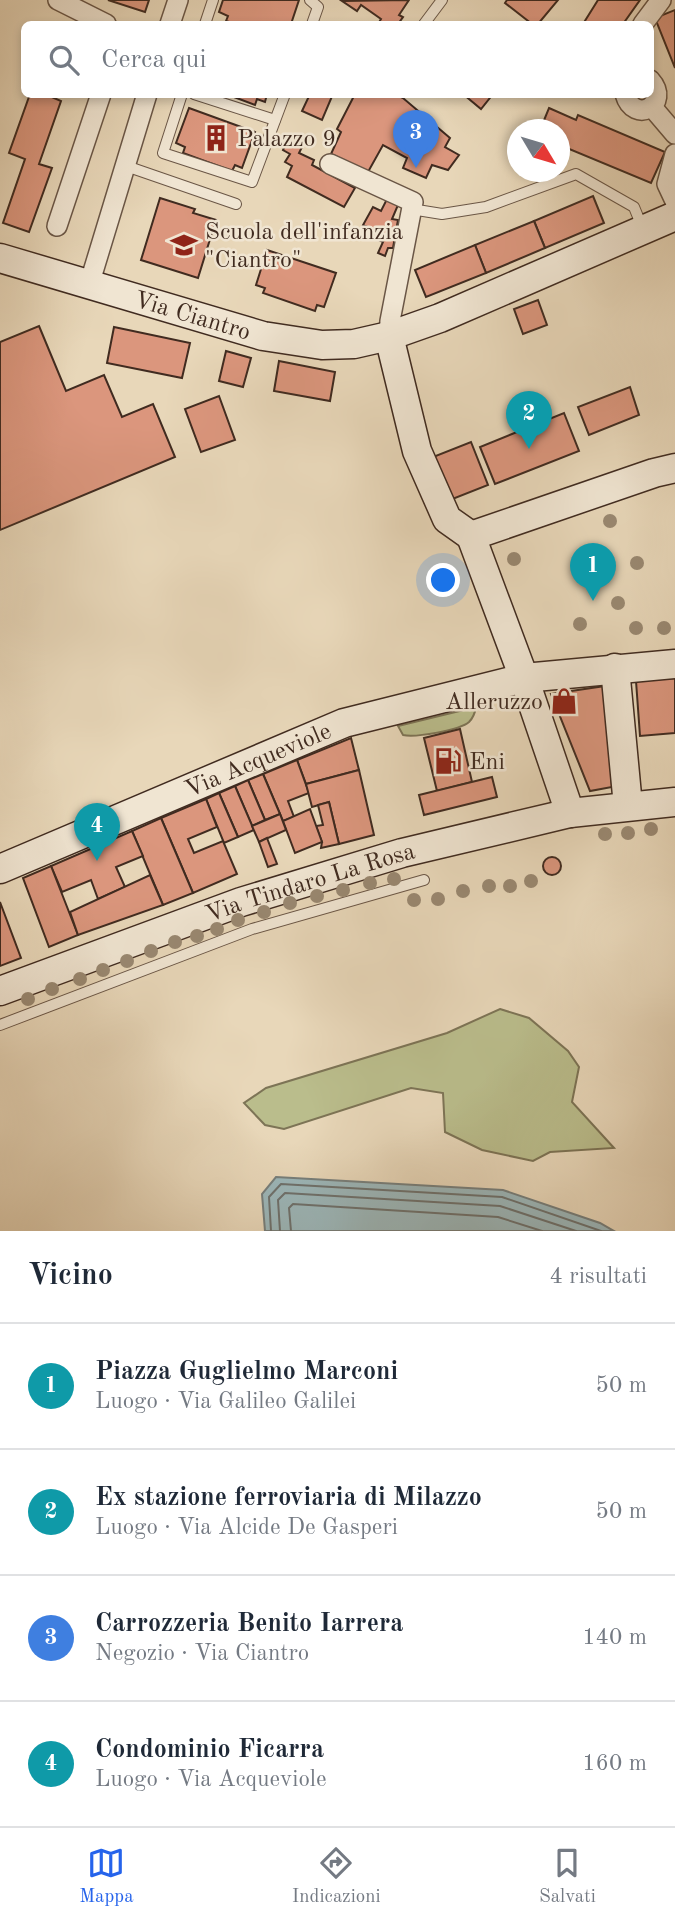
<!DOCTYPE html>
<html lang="it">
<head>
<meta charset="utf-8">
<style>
	body { margin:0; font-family:"Old Standard TT",serif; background:#f2f2f3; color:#1f2937 }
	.compass { position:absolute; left:507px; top:119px; width:63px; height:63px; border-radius:50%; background:#fff; box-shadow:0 4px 10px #0003; rotate:128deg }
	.you { position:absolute; left:444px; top:581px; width:24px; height:24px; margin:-18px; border:5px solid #fff; border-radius:50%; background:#1a73e8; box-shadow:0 0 0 10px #1a73e833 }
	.badge { display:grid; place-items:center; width:46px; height:46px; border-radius:50%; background:#2563eb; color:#fff; font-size:23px; font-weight:700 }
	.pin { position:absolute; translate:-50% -58px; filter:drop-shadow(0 2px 4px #0008) }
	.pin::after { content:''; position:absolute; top:37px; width:24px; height:21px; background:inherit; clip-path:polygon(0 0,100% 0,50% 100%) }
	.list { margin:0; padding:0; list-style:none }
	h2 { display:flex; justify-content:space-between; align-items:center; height:91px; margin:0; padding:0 28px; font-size:30px }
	h2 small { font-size:23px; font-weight:400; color:#747a83 }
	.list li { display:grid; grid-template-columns:46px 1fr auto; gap:21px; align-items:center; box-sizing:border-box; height:126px; padding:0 28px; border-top:2px solid #e0e1e3 }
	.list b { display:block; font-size:26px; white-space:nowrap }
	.list p { margin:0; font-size:23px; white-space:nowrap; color:#747a83 }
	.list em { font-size:23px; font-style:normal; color:#747a83 }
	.icon { flex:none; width:38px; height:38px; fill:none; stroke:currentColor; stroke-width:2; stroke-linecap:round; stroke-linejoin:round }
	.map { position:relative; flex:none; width:675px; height:1231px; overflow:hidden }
	.search { position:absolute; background:#fff; box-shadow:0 4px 10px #0003; left:21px; right:21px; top:21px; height:77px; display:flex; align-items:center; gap:18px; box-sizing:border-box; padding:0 24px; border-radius:10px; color:#747a83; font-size:26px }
	.sheet { height:595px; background:#fff }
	nav { display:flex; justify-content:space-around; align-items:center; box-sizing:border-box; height:98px; border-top:2px solid #e0e1e3; background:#fff; font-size:19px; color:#747a83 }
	nav a { display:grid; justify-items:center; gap:4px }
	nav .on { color:#2563eb }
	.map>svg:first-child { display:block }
	.green { fill:#babd8c; stroke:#7d7456; stroke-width:2 }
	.water { fill:#9cb7ba; stroke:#777f7c; stroke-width:2 }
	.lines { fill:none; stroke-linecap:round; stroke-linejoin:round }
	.shore { stroke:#6e716d; stroke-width:2 }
	.building { fill:#db967d; stroke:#402b20; stroke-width:2 }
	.lane-casing { stroke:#6a5646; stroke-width:12 }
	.street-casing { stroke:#6a5646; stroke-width:22 }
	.secondary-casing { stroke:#402b20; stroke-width:31 }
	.lane { stroke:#f0e5d2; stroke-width:10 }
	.street { stroke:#f0e5d2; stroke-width:19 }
	.secondary { stroke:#f0e5d2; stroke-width:28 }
	.tree { fill:#998871 }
	.labels { text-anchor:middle; stroke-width:5; stroke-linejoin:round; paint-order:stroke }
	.poi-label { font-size:24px; fill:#402b20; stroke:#f0e5d2; text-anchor:start }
	.street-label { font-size:24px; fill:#402b20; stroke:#f0e5d2 }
</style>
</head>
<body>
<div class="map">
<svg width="675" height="1231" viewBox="0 0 675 1231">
	<rect width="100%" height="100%" fill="#e8d7b9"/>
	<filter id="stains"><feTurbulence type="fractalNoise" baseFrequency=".00286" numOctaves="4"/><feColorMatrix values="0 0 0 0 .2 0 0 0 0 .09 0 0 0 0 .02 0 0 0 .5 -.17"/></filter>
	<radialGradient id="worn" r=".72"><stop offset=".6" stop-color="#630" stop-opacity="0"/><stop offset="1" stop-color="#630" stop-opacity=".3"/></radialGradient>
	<!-- green -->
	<g class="green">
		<path d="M476 707C475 713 473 718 469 722 460 730 415 738 403 735L398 726Z"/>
		<polygon points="500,1009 529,1018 568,1051 579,1067 572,1102 614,1148 550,1152 533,1161 482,1150 445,1132 443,1093 411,1088 284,1129 265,1125 244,1103 266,1088 447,1033"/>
	</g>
	<!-- water -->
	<polygon class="water" points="276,1177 503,1190 600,1223 614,1231 265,1231 262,1194"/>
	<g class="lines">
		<!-- shore -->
		<g class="shore">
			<polyline points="271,1231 269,1197 281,1184 502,1197 601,1231"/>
			<polyline points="280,1231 278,1200 285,1193 500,1206 576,1231"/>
			<polyline points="291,1231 289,1208 293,1204 498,1217 542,1231"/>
		</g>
	</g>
	<!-- building -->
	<g class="building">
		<polygon points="108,0 149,0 145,12"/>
		<polygon points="223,0 299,0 291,24 236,24 226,21 228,16 219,12"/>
		<polygon points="409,0 399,15 403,17 398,24 378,24 381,19 361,5 357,11 342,1"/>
		<polygon points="507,0 558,0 538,24 532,24 505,3"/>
		<polygon points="598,0 640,0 623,24 583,24"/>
		<polygon points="675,10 675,68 655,18"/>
		<polygon points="30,94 45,94 61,101 39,164 52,168 29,232 3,223 25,159 9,153"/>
		<polygon points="226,94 267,94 265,102 257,99 255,105"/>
		<polygon points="310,94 333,94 322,120 302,111"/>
		<polygon points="355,94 395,94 403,98 450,138 445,147 459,155 448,170 432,165 426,178 403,168 407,158 383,145 368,172 331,154 341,132 337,129"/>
		<polygon points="463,94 493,94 481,109"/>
		<polygon points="189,108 255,132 242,168 235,165 232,171 183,153 185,147 176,143"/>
		<polygon points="549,108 576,120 578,115 665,152 651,183 567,148 565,152 560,150 560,130 540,130"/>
		<polygon points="299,137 305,141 299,153 314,160 312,165 355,188 344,207 287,177 292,166 285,162 290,154 283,150 287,141 295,145"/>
		<polygon points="593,196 604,223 545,248 534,221"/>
		<polygon points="160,198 195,209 193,213 216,220 198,278 141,260"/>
		<polygon points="387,199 398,205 392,219 398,220 393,248 388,248 385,256 378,253 383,242 371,236 374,231 363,225 373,207 381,211"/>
		<polygon points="534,221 545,248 486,273 475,245"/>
		<polygon points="475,245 486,273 426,297 415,270"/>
		<polygon points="267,250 336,273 324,307 317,305 315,311 263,293 265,288 256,285"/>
		<polygon points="538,300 547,325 523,334 514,309"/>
		<polygon points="39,326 66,391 104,375 122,417 153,404 175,457 0,530 0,342"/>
		<polygon points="114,327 190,343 182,378 107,363"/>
		<polygon points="226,351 251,358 243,387 219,381"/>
		<polygon points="279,361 335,372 330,401 274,391"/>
		<polygon points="630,387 639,415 589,435 578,407"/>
		<polygon points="219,396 235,440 201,452 185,409"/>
		<polygon points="564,413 579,451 495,484 480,447"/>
		<polygon points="471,442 488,485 450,500 433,457"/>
		<polygon points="675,678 675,733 640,736 636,681"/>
		<polygon points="605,686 612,787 590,791 551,694"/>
		<polygon points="460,729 472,782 437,791 424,738"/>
		<polygon points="351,738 359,770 306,784 297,760"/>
		<polygon points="297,760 309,793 288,801 294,817 283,821 263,774"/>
		<polygon points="359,770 374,835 339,844 329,802 312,807 306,784"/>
		<polygon points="263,774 280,814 265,820 248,780"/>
		<polygon points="492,777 497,797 424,815 419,795"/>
		<polygon points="248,780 265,820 252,826 235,786"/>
		<polygon points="235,786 254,830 238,837 219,793"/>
		<polygon points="219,793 238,837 224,843 206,799"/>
		<polygon points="206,799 217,827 188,839 194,853 223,841 237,874 193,893 161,818"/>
		<polygon points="329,802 339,844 321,848 322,842 316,826 323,825 318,805"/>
		<polygon points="310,809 322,842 295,853 283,821"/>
		<polygon points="280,814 286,830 259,842 252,826"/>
		<polygon points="161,818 193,893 163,905 132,831"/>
		<polygon points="132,831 143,856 116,867 125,887 98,899 91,880 62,892 51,866"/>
		<polygon points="267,838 277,864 268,867 259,842"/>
		<circle cx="552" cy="866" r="9"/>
		<polygon points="51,866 78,935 49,947 23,878"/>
		<polygon points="150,875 163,905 78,935 70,912"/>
		<polygon points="0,902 21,958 0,966"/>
	</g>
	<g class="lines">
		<defs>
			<g id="lane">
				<polyline points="310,0 318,7 312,24"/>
				<polyline points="205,24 213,0"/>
				<polyline points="424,24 442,0"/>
				<polyline points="182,94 163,153 252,182 285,94"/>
				<polyline points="194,94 275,120"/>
				<polyline points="126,166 236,204"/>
				<polyline points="411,209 442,214 486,207 576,174 634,207 643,229"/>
				<polyline points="0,1025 252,929 424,880"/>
			</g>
			<g id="street">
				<polyline points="58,0 106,24"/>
				<polyline points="170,24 178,0"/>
				<polyline points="643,24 661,0"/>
				<path d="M625 94C634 126 672 104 650 80"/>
				<polyline points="652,107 675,134"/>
				<polyline points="675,154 667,184 675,201"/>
				<polyline points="330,164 413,202 390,321 389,336"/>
				<polyline points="57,226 101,94"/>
				<polyline points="89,285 147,94"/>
			</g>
			<g id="secondary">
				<path id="s1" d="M0 258 263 336 322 345 354 344 389 336 440 318 675 216"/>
				<polyline points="389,336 417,451 447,519 471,536"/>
				<polyline points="615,668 628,806"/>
				<polyline points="570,813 524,678 471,536 654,473 675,468"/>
				<path id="s2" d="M0 869 344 723 524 678 675 664"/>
				<path id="s3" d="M0 991 241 902 402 853 570 813 675 802"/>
			</g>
		</defs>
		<!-- lane casing -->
		<use href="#lane" class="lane-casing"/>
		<!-- street casing -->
		<use href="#street" class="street-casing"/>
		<!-- secondary casing -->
		<use href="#secondary" class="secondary-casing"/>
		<!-- lane -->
		<use href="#lane" class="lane"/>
		<!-- street -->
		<use href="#street" class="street"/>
		<!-- secondary -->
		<use href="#secondary" class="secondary"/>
	</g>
	<!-- trees -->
	<g class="tree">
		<circle cx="610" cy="521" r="7"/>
		<circle cx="514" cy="559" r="7"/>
		<circle cx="637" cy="563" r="7"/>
		<circle cx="604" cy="564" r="7"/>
		<circle cx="618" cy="603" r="7"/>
		<circle cx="580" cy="624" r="7"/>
		<circle cx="636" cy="628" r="7"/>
		<circle cx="664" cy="628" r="7"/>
		<circle cx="651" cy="829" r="7"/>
		<circle cx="628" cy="833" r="7"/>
		<circle cx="605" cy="834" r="7"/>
		<circle cx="394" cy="879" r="7"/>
		<circle cx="531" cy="881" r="7"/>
		<circle cx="370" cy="883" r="7"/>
		<circle cx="489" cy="886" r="7"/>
		<circle cx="510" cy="886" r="7"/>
		<circle cx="343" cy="890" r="7"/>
		<circle cx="463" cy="891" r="7"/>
		<circle cx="317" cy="896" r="7"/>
		<circle cx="438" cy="899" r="7"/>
		<circle cx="414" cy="900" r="7"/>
		<circle cx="290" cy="903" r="7"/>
		<circle cx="264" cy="912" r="7"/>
		<circle cx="238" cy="920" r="7"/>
		<circle cx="217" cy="929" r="7"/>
		<circle cx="197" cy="936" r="7"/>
		<circle cx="175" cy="942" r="7"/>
		<circle cx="151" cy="951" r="7"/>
		<circle cx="127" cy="961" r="7"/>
		<circle cx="103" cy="970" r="7"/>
		<circle cx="80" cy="979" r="7"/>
		<circle cx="52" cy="989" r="7"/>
		<circle cx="28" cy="999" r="7"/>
	</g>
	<!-- icons -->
	<defs>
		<symbol id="building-bare" viewBox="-9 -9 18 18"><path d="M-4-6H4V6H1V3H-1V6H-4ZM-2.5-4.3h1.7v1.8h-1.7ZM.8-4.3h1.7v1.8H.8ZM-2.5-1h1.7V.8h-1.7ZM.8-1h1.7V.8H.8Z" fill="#8f2418" stroke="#f0e5d2" stroke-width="2.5" paint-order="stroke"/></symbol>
		<symbol id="school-bare" viewBox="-9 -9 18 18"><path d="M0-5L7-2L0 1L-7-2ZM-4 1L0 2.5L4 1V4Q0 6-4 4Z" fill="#8f2418" stroke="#f0e5d2" stroke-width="2.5" paint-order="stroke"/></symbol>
		<symbol id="shop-bare" viewBox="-9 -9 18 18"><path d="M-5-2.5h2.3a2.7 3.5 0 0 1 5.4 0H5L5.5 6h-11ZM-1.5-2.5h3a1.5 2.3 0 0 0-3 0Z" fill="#8f2418" stroke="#f0e5d2" stroke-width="2.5" paint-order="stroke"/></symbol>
		<symbol id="fuel-bare" viewBox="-9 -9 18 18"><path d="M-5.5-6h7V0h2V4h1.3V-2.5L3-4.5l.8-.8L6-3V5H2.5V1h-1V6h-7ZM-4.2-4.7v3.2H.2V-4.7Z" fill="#8f2418" stroke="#f0e5d2" stroke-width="2.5" paint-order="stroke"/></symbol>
	</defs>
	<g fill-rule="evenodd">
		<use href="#building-bare" x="197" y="119" width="38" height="38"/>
		<use href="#school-bare" x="165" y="226" width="38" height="38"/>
		<use href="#shop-bare" x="545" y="682" width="38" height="38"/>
		<use href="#fuel-bare" x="429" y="742" width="38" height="38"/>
	</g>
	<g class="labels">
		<!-- poi labels -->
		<g class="poi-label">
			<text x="237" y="146">Palazzo 9</text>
			<text x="205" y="239">Scuola dell'infanzia<tspan x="205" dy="28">"Ciantro"</tspan></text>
			<text x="543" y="709" text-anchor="end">Alleruzzo</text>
			<text x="469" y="769">Eni</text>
		</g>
		<!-- street labels -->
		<g class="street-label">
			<text dy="8" stroke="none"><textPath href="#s1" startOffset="201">Via Ciantro</textPath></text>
			<text dy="8" stroke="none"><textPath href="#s2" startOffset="280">Via Acqueviole</textPath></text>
			<text dy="8" stroke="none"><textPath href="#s3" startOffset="329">Via Tindaro La Rosa</textPath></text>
		</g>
	</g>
	<rect width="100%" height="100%" filter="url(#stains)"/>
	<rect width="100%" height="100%" fill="url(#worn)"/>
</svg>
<svg class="compass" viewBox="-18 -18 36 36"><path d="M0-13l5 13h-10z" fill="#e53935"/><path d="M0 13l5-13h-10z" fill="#747a83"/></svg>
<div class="you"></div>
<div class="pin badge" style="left:593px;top:601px;background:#0f9aa8">1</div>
<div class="pin badge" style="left:529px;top:449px;background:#0f9aa8">2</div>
<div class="pin badge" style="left:416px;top:168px;background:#3f7fe0">3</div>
<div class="pin badge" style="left:97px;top:861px;background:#0f9aa8">4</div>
<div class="search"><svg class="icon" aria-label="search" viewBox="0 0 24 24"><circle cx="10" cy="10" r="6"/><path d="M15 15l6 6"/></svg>Cerca qui</div>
</div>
<section class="sheet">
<h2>Vicino<small>4 risultati</small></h2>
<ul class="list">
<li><span class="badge" style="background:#0f9aa8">1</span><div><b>Piazza Guglielmo Marconi</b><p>Luogo · Via Galileo Galilei</p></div><em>50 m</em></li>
<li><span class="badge" style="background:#0f9aa8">2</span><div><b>Ex stazione ferroviaria di Milazzo</b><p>Luogo · Via Alcide De Gasperi</p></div><em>50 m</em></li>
<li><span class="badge" style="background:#3f7fe0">3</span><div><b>Carrozzeria Benito Iarrera</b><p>Negozio · Via Ciantro</p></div><em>140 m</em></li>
<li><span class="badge" style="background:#0f9aa8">4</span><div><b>Condominio Ficarra</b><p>Luogo · Via Acqueviole</p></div><em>160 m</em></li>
</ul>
</section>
<nav>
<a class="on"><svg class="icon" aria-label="map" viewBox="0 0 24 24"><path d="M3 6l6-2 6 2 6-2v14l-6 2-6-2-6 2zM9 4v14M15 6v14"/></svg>Mappa</a>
<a><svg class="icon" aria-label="directions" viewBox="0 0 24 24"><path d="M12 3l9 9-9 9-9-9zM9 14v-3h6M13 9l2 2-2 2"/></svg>Indicazioni</a>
<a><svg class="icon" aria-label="saved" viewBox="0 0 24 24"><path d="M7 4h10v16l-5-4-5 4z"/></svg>Salvati</a>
</nav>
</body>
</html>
